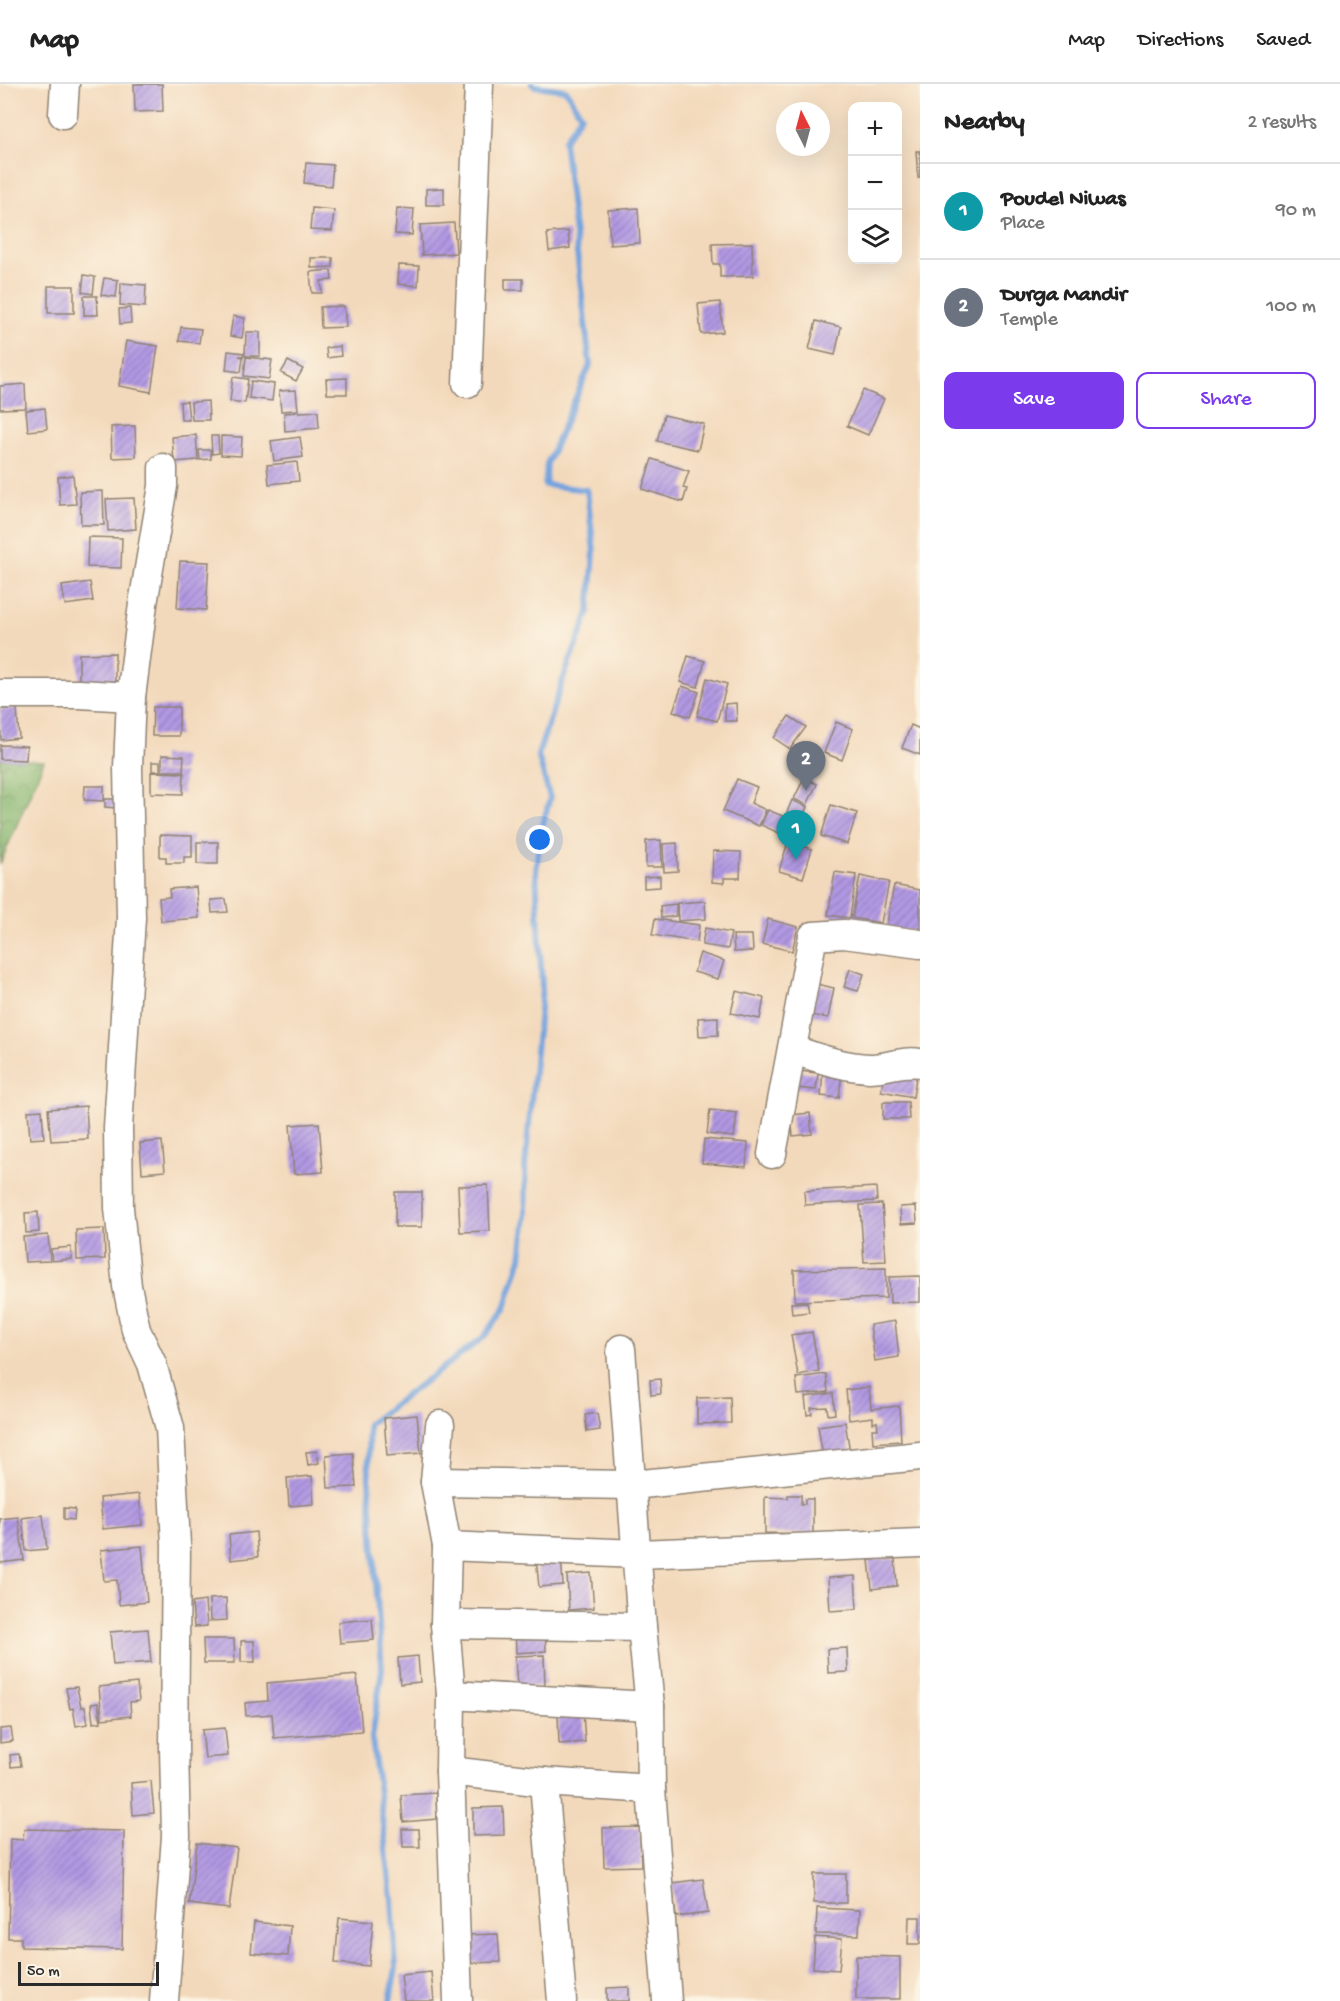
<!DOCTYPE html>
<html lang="en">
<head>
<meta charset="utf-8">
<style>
	body { margin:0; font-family:"Gochi Hand",sans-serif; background:#f6f6f6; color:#222 }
	.controls { position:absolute; right:18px; top:18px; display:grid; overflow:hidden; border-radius:12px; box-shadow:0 6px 24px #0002 }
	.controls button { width:54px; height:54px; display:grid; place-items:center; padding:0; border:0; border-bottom:2px solid #e0e0e0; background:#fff; color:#222; font:30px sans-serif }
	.compass { position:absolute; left:776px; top:18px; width:54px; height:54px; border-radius:50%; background:#fff; box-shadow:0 6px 24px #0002; rotate:354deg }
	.scale { position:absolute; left:18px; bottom:15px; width:141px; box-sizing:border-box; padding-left:6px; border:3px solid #2b2b2b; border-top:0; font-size:16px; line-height:21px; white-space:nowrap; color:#2b2b2b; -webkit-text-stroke:4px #fcf5e5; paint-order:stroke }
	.you { position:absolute; left:540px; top:756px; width:21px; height:21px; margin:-15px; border:4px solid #fff; border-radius:50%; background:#1a73e8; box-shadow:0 0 0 9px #1a73e833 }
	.badge { display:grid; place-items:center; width:39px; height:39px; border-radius:50%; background:#7c3aed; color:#fff; font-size:20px; font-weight:700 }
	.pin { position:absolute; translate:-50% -50px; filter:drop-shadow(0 2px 3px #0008) }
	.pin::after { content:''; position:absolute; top:32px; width:21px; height:18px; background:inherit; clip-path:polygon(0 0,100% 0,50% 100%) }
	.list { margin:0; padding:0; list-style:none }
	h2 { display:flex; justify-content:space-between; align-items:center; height:78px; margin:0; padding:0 24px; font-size:26px }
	h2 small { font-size:20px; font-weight:400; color:#767676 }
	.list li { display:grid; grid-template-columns:39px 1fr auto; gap:18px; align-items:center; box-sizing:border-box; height:96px; padding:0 24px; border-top:2px solid #e0e0e0 }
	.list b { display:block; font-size:22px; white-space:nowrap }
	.list p { margin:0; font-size:20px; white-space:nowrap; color:#767676 }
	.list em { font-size:20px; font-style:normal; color:#767676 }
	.actions { display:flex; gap:12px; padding:18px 24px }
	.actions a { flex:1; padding:14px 0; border:2px solid #7c3aed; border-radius:12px; text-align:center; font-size:21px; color:#7c3aed }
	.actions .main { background:#7c3aed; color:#fff }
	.icon { flex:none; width:33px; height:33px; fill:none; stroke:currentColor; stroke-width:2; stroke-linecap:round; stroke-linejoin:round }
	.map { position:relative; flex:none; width:920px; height:1917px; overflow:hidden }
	header { display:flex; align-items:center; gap:36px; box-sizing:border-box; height:84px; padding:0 30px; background:#fff; border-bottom:2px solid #e0e0e0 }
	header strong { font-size:28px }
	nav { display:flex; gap:33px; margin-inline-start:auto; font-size:21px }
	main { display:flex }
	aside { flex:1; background:#fff }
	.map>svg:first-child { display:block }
	.forest { fill:url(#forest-crowns); stroke:#5a724e; stroke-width:1.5 }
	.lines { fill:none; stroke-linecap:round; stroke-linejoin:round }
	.stream { stroke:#73a3dd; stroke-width:6 }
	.building { fill:url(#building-hatch) }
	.minor-casing { stroke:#8f8273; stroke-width:31 }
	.minor { stroke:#fff; stroke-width:28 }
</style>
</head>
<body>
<header>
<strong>Map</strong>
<nav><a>Map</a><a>Directions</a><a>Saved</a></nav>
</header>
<main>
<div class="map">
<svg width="920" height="1917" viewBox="0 0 920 1917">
	<defs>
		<pattern id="forest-crowns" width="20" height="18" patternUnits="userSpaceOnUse" patternTransform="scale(1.5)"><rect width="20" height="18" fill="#8ab872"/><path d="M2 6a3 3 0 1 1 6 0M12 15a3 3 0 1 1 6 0" fill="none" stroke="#71965e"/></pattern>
		<pattern id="building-hatch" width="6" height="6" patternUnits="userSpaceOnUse" patternTransform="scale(1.5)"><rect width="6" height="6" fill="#b299e4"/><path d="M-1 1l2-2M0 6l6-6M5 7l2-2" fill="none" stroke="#917db9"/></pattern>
	</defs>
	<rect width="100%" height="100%" fill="#fcf5e5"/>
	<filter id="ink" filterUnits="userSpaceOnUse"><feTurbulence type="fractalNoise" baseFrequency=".0167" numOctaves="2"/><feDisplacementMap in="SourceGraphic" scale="12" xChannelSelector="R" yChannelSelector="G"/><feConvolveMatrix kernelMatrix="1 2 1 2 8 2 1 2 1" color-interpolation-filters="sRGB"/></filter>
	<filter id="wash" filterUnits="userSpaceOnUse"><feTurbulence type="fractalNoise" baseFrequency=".008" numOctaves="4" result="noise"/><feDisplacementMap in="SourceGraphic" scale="24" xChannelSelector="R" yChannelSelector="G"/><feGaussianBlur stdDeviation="1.35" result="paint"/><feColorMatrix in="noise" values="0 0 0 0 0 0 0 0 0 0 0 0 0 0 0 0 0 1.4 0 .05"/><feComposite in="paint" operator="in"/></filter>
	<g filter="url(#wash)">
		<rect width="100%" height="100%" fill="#f3d9bb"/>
		<!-- forest -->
		<polygon class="forest" points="0,675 44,677 0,780"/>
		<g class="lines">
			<!-- stream -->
			<polyline class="stream" points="390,1917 396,1884 392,1814 372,1654 382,1585 369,1395 368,1340 484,1253 505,1224 521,1174 526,1132 525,1083 542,904 536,788 540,750 550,714 538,671 563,595 589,528 594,468 587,406 545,401 547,380 590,281 564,57 581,31 566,6 534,2 532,0"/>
		</g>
		<g id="blocks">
			<!-- building -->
			<g class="building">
				<polygon points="134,0 162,0 163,27 135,28"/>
				<polygon points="916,67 920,67 920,93 918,94"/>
				<polygon points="306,79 333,81 331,102 304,99"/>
				<polygon points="444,104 444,121 426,121 426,105"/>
				<polygon points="312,124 334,126 332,147 310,146"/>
				<polygon points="397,124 414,125 412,151 395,150"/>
				<polygon points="638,124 640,159 610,161 608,126"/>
				<polygon points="454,139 456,169 422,171 420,141"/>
				<polygon points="568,147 570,164 549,167 547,149"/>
				<polygon points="752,159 753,192 720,193 720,180 713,180 712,160"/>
				<polygon points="311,174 333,174 333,183 311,184"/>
				<polygon points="399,181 419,182 418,202 398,200"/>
				<polygon points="331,186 332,196 321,197 322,209 312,209 310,188"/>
				<polygon points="84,191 95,193 93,210 82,208"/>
				<polygon points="104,194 118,196 116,213 101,211"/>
				<rect x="505" y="195" width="18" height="11"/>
				<polygon points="121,199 146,201 145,223 120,221"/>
				<rect x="48" y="202" width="26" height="27"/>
				<polygon points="84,212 97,212 98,231 84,231"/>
				<polygon points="720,218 723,248 701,250 698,220"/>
				<polygon points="344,222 346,243 321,244 320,223"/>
				<polygon points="130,224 131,239 120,240 119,225"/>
				<polygon points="233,232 245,234 242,254 230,252"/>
				<polygon points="816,237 841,243 835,271 809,265"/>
				<polygon points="181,243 201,245 199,259 179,257"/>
				<polygon points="246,248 260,248 260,272 245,272"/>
				<polygon points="126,257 158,262 151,308 119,302"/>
				<polygon points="340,262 341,272 327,274 326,264"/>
				<polygon points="228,267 244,269 243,272 239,272 243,273 241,288 226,286"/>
				<polygon points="246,273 272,276 269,295 244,292"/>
				<polygon points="288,277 303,285 296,297 281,289"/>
				<polygon points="233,293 248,295 245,319 230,317"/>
				<polygon points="347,294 347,310 327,310 326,295"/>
				<polygon points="251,297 274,300 272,317 249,314"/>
				<polygon points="25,300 26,324 0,325 0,302"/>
				<polygon points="296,306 298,326 281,327 279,307"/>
				<polygon points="863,306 884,315 868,351 847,342"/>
				<polygon points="187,317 189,336 181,336 180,318"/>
				<polygon points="208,317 209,336 192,336 191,318"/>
				<polygon points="45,324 47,345 28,347 26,326"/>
				<polygon points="318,327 319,344 285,347 284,329"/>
				<polygon points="664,331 704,340 698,366 657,357"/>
				<polygon points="135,342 136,373 112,374 111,343"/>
				<polygon points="196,351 198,376 174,378 172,353"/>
				<polygon points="211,352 218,352 219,369 212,370"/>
				<polygon points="221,352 242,353 241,372 221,371"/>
				<polygon points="300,353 303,373 274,377 271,357"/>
				<polygon points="199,366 211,366 211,375 200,376"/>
				<polygon points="652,375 689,387 683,404 687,405 683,418 642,405"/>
				<polygon points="297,378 299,397 269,400 267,381"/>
				<polygon points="73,391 76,420 60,421 58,393"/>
				<polygon points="103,407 104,441 81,441 80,408"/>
				<polygon points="134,414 136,445 108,447 106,415"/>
				<polygon points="88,453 122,454 121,484 87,483"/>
				<polygon points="180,477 209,478 206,526 177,524"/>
				<polygon points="90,498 93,517 65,521 62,502"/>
				<polygon points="115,569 115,603 79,604 79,570"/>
				<polygon points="688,572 705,577 698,603 680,598"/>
				<polygon points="707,594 727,600 717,637 697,632"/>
				<polygon points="682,602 699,608 690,633 673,627"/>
				<polygon points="736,619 737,637 725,637 725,620"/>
				<polygon points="153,623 179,623 179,652 152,652"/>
				<polygon points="17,624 19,654 1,656 0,625"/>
				<polygon points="789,632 806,643 790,665 774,654"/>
				<polygon points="836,638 853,645 842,676 824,669"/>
				<polygon points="911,641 920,645 920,671 902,664"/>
				<polygon points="0,661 27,662 26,676 0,675"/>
				<polygon points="162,671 184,672 183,687 162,687"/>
				<rect x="152" y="678" width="8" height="9"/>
				<polygon points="151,688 184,689 183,710 151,709"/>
				<polygon points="804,694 817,700 807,721 794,715"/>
				<polygon points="737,695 757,703 751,719 766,726 759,742 723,727"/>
				<polygon points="85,702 104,702 104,717 84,716"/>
				<polygon points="105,715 117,715 116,724 105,723"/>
				<polygon points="792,716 807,723 792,755 761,741 768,726 785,733"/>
				<polygon points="831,721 857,729 847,760 821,752"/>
				<polygon points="160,751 192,752 192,773 184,773 184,779 166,779 166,773 160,773"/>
				<polygon points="661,756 662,783 646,783 646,757"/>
				<rect x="197" y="758" width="21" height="22"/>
				<polygon points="788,758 812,765 803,794 779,787"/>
				<polygon points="677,759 678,787 664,788 663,760"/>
				<polygon points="713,767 741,768 740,794 724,794 724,799 712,798"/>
				<polygon points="835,788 856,791 850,834 828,831"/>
				<polygon points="660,792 660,803 644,804 644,793"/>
				<polygon points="860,792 889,798 881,839 852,834"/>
				<polygon points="894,801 920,806 920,848 886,845"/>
				<polygon points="196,803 199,834 161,837 159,814 170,813 169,805"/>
				<polygon points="226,815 228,828 212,829 211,816"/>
				<polygon points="705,817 706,835 678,837 677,819"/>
				<polygon points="676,820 676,832 661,834 660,822"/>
				<polygon points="655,835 699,841 697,858 652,851"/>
				<polygon points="768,835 798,843 792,867 762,860"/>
				<polygon points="705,844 731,849 728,865 702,861"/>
				<polygon points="733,851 752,851 753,867 734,868"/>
				<polygon points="700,869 724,877 718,895 694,888"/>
				<polygon points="850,885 864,890 858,907 844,903"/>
				<polygon points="817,900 834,904 828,934 810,931"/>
				<polygon points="736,907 764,914 760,935 731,929"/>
				<polygon points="718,933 718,951 699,952 698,934"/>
				<polygon points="886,982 917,988 913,1013 881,1007"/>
				<polygon points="823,986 842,988 839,1014 821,1012"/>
				<polygon points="798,987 818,989 816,1006 796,1004"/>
				<polygon points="883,1018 908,1018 909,1035 883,1035"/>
				<polygon points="86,1022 88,1055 51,1057 48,1025"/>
				<polygon points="42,1026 44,1054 30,1055 28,1027"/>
				<polygon points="710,1026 737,1029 734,1053 707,1050"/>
				<polygon points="810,1029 812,1050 793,1052 791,1031"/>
				<polygon points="319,1039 323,1088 294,1090 290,1041"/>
				<polygon points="704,1055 748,1059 746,1083 702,1079"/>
				<polygon points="162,1057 165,1087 142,1089 140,1059"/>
				<polygon points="488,1101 490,1147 460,1148 458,1102"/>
				<polygon points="876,1103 877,1117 805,1121 804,1107"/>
				<rect x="395" y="1108" width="27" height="35"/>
				<polygon points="882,1120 886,1177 864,1178 860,1121"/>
				<polygon points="916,1122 917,1139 901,1140 900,1123"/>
				<polygon points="38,1128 39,1148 26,1149 25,1129"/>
				<polygon points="104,1145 105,1175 77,1176 76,1146"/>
				<polygon points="48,1151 50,1177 25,1178 23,1153"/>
				<polygon points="71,1163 72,1175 52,1177 51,1165"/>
				<polygon points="886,1184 886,1214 795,1217 794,1186"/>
				<polygon points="920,1192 920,1218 890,1219 889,1193"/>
				<polygon points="807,1218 809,1228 792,1230 791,1219"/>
				<polygon points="895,1237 899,1273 875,1277 870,1241"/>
				<polygon points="812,1248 819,1287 798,1291 791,1251"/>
				<polygon points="826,1290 828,1308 798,1311 796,1294"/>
				<polygon points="660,1295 661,1310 651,1311 650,1296"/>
				<polygon points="869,1303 871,1325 899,1322 901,1357 873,1359 872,1345 878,1345 877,1338 873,1339 873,1333 849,1336 846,1306"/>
				<polygon points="833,1309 835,1330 828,1331 827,1323 811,1324 812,1330 807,1331 805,1313"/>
				<polygon points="730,1313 731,1339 697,1340 697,1314"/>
				<polygon points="597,1329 600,1346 587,1348 585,1331"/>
				<polygon points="417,1331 421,1369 387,1372 384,1334"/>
				<polygon points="845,1338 850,1368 823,1373 818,1342"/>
				<polygon points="317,1367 319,1379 308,1381 306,1368"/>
				<polygon points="353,1369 356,1403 328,1404 326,1371"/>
				<polygon points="312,1392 314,1420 289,1422 287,1394"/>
				<polygon points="139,1410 142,1441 103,1445 100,1414"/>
				<polygon points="788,1411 801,1411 801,1420 805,1420 805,1415 813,1415 813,1450 765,1449 765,1413 788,1414"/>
				<polygon points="64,1424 75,1425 74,1436 64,1435"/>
				<polygon points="43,1431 47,1465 26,1467 22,1434"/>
				<polygon points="18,1433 24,1476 0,1479 0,1435"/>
				<polygon points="256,1448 258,1473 231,1476 229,1451"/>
				<polygon points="142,1462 147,1518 119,1521 117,1496 104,1497 101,1466"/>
				<polygon points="561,1471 563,1501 539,1503 536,1473"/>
				<polygon points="895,1474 897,1502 872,1505 869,1476"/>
				<polygon points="591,1489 594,1524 569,1526 567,1491"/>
				<polygon points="855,1492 857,1525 830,1527 828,1494"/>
				<polygon points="226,1514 227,1536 210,1537 209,1515"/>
				<polygon points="205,1517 207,1542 194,1543 192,1519"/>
				<polygon points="372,1535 374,1556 340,1559 338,1538"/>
				<polygon points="148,1545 151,1578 113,1581 110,1548"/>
				<polygon points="545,1545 546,1567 516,1569 515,1547"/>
				<polygon points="203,1555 234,1555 235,1579 204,1579"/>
				<polygon points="241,1557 254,1557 255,1578 241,1578"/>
				<polygon points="847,1564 848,1588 828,1589 827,1565"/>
				<polygon points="544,1571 545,1602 517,1603 515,1572"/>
				<polygon points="418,1572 420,1598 400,1600 398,1574"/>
				<polygon points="357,1591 362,1647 274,1654 272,1630 246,1632 245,1619 268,1617 267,1599"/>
				<polygon points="137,1599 139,1617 130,1618 131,1632 102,1635 99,1603"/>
				<polygon points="77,1603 81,1623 85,1623 88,1640 76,1642 73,1624 70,1625 66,1604"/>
				<polygon points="98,1619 101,1638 93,1639 91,1620"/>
				<polygon points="583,1628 585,1658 559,1660 558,1629"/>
				<polygon points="11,1644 13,1657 0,1659 0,1645"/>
				<polygon points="225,1644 228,1672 205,1674 202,1646"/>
				<polygon points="19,1670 21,1682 11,1683 10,1671"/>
				<polygon points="151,1697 154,1729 133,1731 131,1699"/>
				<polygon points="436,1709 437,1735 403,1738 401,1711"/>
				<polygon points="503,1723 504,1751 473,1752 473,1724"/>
				<polygon points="640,1743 641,1782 604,1783 603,1744"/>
				<polygon points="24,1745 124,1747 122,1865 21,1863 21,1854 8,1854 10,1755 23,1756"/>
				<polygon points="402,1745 419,1745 420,1763 403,1763"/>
				<polygon points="197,1759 237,1764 229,1825 189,1820"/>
				<rect x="814" y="1790" width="32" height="29"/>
				<polygon points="703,1795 708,1829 676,1833 672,1799"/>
				<polygon points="817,1824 860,1826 859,1851 816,1850"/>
				<polygon points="909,1833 920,1833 920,1860 908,1860"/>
				<polygon points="339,1834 373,1837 369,1882 335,1879"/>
				<polygon points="254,1838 290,1842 288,1872 251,1869"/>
				<polygon points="498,1850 500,1878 470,1879 468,1851"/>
				<polygon points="815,1853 842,1855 839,1886 813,1884"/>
				<polygon points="856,1872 900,1873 900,1915 856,1915"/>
				<polygon points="431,1888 434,1917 404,1917 401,1891"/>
				<polygon points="629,1903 629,1917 607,1917 607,1904"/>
			</g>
		</g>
	</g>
	<g filter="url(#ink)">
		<use href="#blocks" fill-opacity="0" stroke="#8f8273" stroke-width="1.5"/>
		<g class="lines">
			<defs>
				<g id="minor">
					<polyline points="63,30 65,0"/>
					<polyline points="467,299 479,0"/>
					<polyline points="163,384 163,402 143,520 131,613 128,684 131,834 118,1044 119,1124 127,1202 136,1246 152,1280 170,1344 176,1461 174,1664 176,1752 164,1917"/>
					<polyline points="0,610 79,610 131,613"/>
					<path d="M792 965C816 974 843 983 869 984 887 984 902 976 920 979"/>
					<polyline points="772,1070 813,852 844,850 920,860"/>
					<polyline points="621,1265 642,1543 650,1622 651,1705"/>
					<polyline points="440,1341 435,1398 447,1462 445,1540 451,1611 450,1687 458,1917"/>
					<polyline points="435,1398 632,1401 920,1372"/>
					<polyline points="447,1462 637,1470 920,1459"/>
					<polyline points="445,1540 642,1543"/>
					<polyline points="451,1611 650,1622"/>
					<polyline points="450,1687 544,1698 562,1917"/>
					<polyline points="544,1698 651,1705 667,1917"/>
				</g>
			</defs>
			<!-- minor casing -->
			<use href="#minor" class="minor-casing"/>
			<!-- minor -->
			<use href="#minor" class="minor"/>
		</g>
	</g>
</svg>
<div class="controls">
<button>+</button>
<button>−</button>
<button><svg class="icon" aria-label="layers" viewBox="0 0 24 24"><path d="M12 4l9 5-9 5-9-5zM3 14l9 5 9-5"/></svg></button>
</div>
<svg class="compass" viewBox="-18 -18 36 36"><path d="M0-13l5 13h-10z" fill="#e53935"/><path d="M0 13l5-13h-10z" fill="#767676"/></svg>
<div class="scale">50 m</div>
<div class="you"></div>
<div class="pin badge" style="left:796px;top:776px;background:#0f9aa8">1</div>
<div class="pin badge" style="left:806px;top:707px;background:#6b7280">2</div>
</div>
<aside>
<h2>Nearby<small>2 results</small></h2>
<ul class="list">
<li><span class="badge" style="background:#0f9aa8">1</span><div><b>Poudel Niwas</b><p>Place</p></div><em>90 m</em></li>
<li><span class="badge" style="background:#6b7280">2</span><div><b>Durga Mandir</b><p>Temple</p></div><em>100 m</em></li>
</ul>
<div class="actions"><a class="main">Save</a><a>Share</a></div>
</aside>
</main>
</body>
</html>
